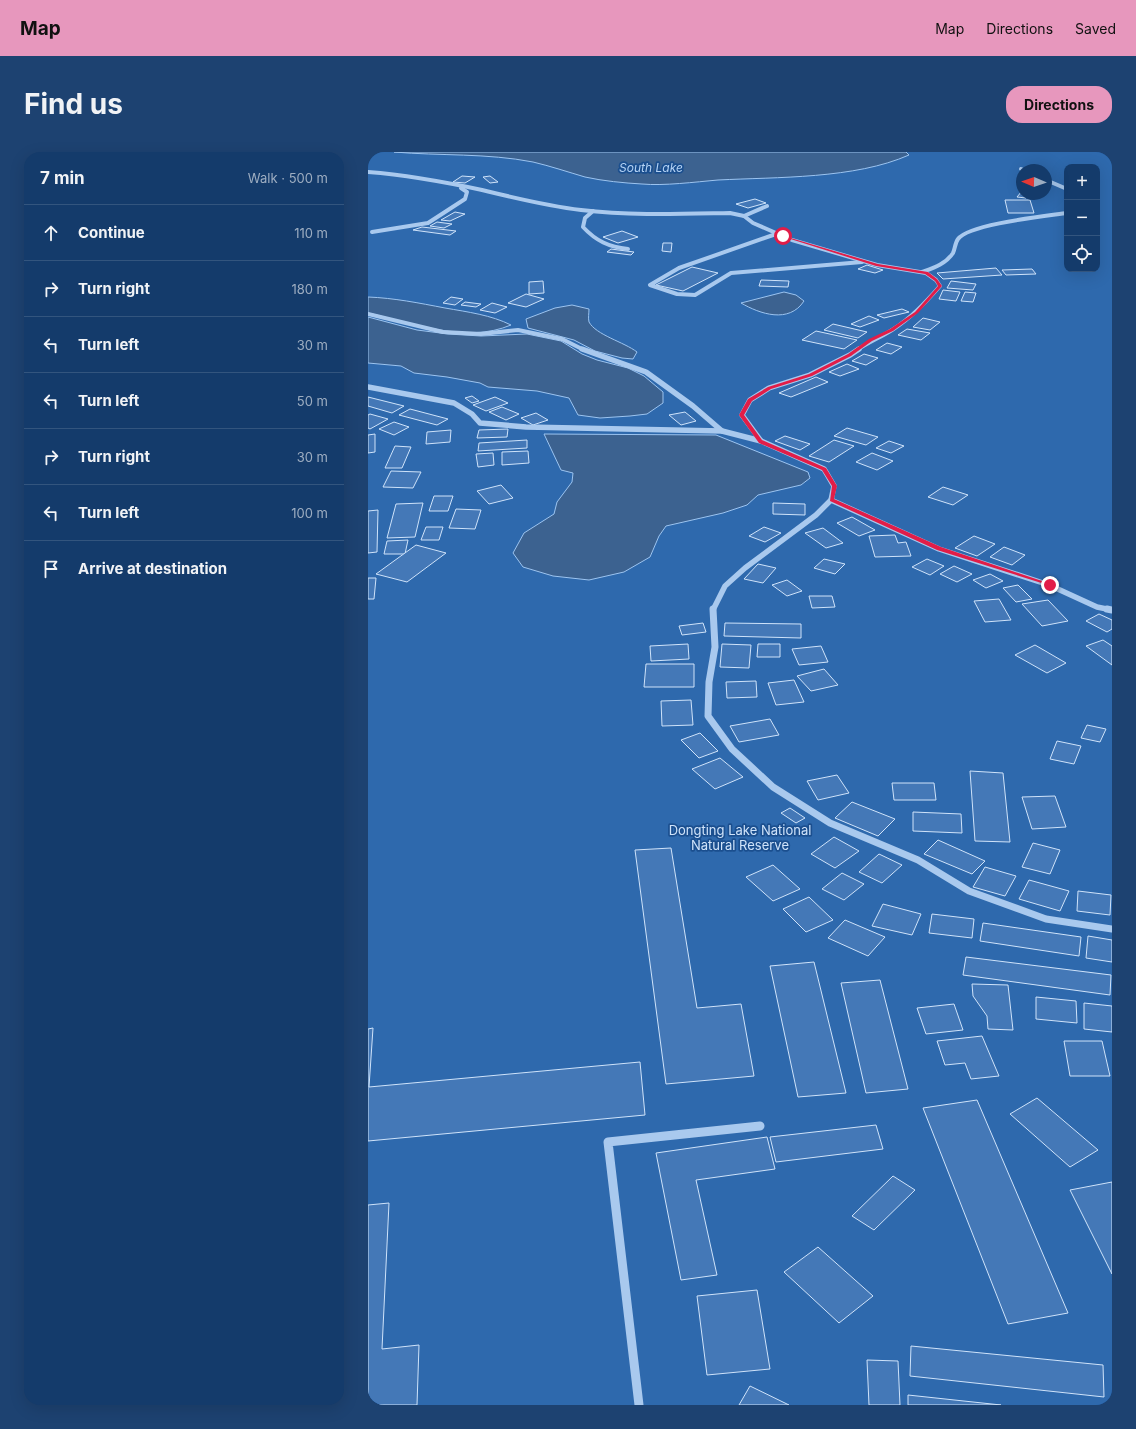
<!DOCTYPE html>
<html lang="en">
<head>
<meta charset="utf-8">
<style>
	body { margin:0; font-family:Inter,sans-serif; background:#1d4271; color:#f1f3f6 }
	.controls { position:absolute; right:12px; top:12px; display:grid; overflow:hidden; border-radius:8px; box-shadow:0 4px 16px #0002 }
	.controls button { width:36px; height:36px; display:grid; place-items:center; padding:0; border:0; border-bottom:1px solid #33557e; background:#143b6b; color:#f1f3f6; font:20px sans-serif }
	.compass { position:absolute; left:648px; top:12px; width:36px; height:36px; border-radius:50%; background:#143b6b; box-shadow:0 4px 16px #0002; rotate:272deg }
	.stop { position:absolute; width:12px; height:12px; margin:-9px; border:3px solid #e11d48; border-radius:50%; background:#fff }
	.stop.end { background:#e11d48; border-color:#fff; box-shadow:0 1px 4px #0008 }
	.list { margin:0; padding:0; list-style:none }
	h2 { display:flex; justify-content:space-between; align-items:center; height:52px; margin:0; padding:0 16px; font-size:17px }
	h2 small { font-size:13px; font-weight:400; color:#9dadc1 }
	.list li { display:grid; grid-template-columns:26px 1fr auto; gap:12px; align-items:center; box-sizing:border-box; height:56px; padding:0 16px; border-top:1px solid #33557e }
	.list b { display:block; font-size:15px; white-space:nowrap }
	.list em { font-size:13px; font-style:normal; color:#9dadc1 }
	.icon { flex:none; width:22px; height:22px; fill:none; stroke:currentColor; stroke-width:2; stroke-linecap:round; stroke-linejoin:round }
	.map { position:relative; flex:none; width:744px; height:1253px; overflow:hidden; border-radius:16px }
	header { display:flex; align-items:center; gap:24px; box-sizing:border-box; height:56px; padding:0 20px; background:#e797bd; color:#111 }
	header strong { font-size:19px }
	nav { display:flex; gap:22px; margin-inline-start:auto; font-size:14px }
	.intro { display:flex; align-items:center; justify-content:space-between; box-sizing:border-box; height:96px; padding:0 24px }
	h1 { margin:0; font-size:28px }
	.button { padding:10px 18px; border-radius:16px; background:#e797bd; color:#111; font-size:14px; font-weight:700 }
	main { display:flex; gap:24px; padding:0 24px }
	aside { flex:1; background:#143b6b; border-radius:16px; box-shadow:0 4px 16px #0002 }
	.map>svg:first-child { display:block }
	.green { fill:#2e69ad; fill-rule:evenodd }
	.water { fill:#3c6290; stroke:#9cc4f0 }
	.building { fill:#4478b7; stroke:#cfe3fa }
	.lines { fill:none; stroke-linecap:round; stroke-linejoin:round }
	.minor-far3 { stroke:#a9c9ee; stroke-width:4 }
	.minor-far2 { stroke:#a9c9ee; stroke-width:5.5 }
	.minor-far1 { stroke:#a9c9ee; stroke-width:7 }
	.minor { stroke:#a9c9ee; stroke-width:9 }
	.route { fill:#e11d48 }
	.labels { text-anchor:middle; stroke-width:3.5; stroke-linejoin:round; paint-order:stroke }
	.far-water-label { font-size:12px; font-style:italic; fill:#b5d3f5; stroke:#1b4f8f }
	.park-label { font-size:13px; fill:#cfe3fa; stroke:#1b4f8f }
</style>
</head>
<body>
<header>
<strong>Map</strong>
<nav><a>Map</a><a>Directions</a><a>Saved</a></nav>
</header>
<div class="intro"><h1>Find us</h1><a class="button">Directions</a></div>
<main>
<aside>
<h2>7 min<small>Walk · 500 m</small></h2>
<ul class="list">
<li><svg class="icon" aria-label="ahead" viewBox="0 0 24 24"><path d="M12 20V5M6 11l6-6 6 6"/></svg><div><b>Continue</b></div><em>110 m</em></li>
<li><svg class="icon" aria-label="right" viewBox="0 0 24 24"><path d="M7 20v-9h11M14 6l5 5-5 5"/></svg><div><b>Turn right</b></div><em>180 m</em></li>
<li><svg class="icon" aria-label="left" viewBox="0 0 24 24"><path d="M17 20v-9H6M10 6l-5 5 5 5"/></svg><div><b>Turn left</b></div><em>30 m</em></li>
<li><svg class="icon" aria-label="left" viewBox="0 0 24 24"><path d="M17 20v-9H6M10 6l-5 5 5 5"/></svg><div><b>Turn left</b></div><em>50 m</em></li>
<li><svg class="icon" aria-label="right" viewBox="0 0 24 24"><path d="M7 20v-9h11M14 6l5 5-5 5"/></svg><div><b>Turn right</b></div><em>30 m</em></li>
<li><svg class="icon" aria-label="left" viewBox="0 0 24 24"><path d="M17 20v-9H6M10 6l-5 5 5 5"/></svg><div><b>Turn left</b></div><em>100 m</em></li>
<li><svg class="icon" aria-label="arrive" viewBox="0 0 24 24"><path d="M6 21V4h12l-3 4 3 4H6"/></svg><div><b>Arrive at destination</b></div></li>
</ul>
</aside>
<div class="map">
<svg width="744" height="1253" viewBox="0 0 744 1253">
	<rect width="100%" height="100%" fill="#1b4f8f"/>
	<!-- green -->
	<path class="green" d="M0 0H744V1253H0ZM699 15H729V117H699ZM654 18H678V42H654Z"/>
	<!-- water -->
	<g class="water">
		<path d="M26 0H538L541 3C487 27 409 25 350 28 327 30 296 34 274 32 256 31 235 29 217 25 200 20 182 14 165 10 119 1 72 4 26 0Z"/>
		<path d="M416 140 428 143 436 149C421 172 392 162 373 151Z"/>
		<path d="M0 145C26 146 51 151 77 156 100 160 123 163 143 173 98 192 45 171 0 161Z"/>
		<path d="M204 153 221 157C221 161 220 166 221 170 228 183 256 190 269 200L265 207 254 206 227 199 206 188 160 176 158 167 187 156Z"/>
		<polygon points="0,165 49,178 80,182 113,184 159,182 193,189 214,202 229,208 260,216 276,224 295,240 295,251 279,262 262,264 232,266 210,263 201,246 169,239 120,235 112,231 79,225 46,221 33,214 0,211"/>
		<polygon points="176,282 348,283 440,320 442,326 433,333 390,343 379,353 355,361 298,374 291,384 282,405 256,420 221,428 185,424 155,415 145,401 156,381 186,362 189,350 204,330 205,321 193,318"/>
	</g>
	<!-- building -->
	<g class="building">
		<polygon points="94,24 107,25 97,31 85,30"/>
		<polygon points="122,24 130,30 122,31 115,25"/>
		<polygon points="654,39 654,42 662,42 658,46 649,45"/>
		<polygon points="387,47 398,51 380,56 368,52"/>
		<polygon points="637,48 662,48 666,61 640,61"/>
		<polygon points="87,60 97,62 82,69 73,68"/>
		<polygon points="69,70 84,72 76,76 62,74"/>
		<polygon points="54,75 88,79 82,83 45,78"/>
		<polygon points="254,79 270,85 250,91 235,85"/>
		<polygon points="295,91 304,91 303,100 294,99"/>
		<polygon points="243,97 266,100 263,103 239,100"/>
		<polygon points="499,113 515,118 507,121 490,117"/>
		<polygon points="324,115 350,121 315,139 288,133"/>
		<polygon points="628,116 634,123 575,127 569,121"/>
		<polygon points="664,117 668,122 638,123 634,118"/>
		<polygon points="393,128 421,129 420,135 391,134"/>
		<polygon points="175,129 176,141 161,142 161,130"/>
		<polygon points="583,129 608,132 605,138 579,136"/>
		<polygon points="575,138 592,140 588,149 571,147"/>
		<polygon points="597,140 608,141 605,150 593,149"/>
		<polygon points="158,142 176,147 158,155 140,151"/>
		<polygon points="83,145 95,147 87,153 75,151"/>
		<polygon points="97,150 113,152 108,155 93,153"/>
		<polygon points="124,151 139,155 127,161 112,158"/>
		<polygon points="534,157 541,160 516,166 509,163"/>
		<polygon points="501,164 511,168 492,175 483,172"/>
		<polygon points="555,166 572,170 562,178 545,175"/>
		<polygon points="465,172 499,180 490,186 456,178"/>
		<polygon points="539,177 562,181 553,188 530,183"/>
		<polygon points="448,179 489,188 476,197 434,188"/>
		<polygon points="519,191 534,195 523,202 508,198"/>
		<polygon points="496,202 510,206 498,213 484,209"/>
		<polygon points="479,212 491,217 472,224 461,220"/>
		<polygon points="448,225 460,230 423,245 411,241"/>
		<polygon points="104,244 111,249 104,251 97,246"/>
		<polygon points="0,245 36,254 24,261 0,254"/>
		<polygon points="127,245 140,251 118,259 105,253"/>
		<polygon points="134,255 151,262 138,268 121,260"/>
		<polygon points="42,257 80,267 69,273 31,263"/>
		<polygon points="317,260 328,269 313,273 301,263"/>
		<polygon points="168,261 180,268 165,273 153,266"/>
		<polygon points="2,262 20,267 2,277 0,276 0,263"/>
		<polygon points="26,270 41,275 26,283 11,277"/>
		<polygon points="479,276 510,285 498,293 466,284"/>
		<polygon points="140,277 139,285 109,286 111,278"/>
		<polygon points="83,278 82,290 58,292 59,280"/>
		<polygon points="7,282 7,300 0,301 0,283"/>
		<polygon points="417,284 442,292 432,298 407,289"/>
		<polygon points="159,288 159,296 110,299 111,291"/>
		<polygon points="466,288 486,294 461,310 441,304"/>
		<polygon points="521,289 536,294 523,301 508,296"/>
		<polygon points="27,294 43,295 34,316 17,316"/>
		<polygon points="160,299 161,311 134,313 134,300"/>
		<polygon points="125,301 126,313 110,315 108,302"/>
		<polygon points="504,301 525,309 509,318 488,310"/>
		<polygon points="23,319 53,320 45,336 15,335"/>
		<polygon points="133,333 145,346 121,352 109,339"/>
		<polygon points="575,335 600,343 585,353 560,345"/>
		<polygon points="66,344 85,344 80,359 61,359"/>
		<polygon points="55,351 47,385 19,386 28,352"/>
		<polygon points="405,351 437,352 437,363 405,362"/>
		<polygon points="88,357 113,358 107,377 81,376"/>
		<polygon points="10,358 9,400 0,401 0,359"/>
		<polygon points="484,365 507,378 491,384 469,371"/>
		<polygon points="58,375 75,375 71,388 53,388"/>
		<polygon points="396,375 413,381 397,390 381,384"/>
		<polygon points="455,376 475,391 458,396 437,381"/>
		<polygon points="527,383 530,391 538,390 543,404 507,405 501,384"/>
		<polygon points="606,384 627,392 609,404 587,396"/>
		<polygon points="40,388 37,402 16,402 19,389"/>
		<polygon points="48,393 78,401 39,430 8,422"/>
		<polygon points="636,395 657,403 644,413 622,405"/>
		<polygon points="456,407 477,412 467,422 446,416"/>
		<polygon points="559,407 576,414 562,423 544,415"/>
		<polygon points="390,412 408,416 395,431 376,427"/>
		<polygon points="586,414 604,422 589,430 572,422"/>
		<polygon points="622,422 635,429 618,436 605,428"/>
		<polygon points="0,426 8,426 6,447 0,447"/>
		<polygon points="419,428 434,439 419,444 404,433"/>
		<polygon points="650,433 664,447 648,450 635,436"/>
		<polygon points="441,444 464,444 467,455 444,456"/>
		<polygon points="631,447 643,468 617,470 606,449"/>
		<polygon points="680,448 700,469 674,474 654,452"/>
		<polygon points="731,462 744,468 744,477 739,480 718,469"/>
		<polygon points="335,471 338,480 314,483 311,474"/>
		<polygon points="357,471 433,472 433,486 356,484"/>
		<polygon points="735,488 744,494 744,513 718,494"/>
		<polygon points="320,492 321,507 283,509 282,494"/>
		<polygon points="354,492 383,493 381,516 352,515"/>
		<polygon points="390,492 412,492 412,505 389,505"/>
		<polygon points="667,493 698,511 679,521 647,503"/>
		<polygon points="453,494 460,510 431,513 424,497"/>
		<polygon points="278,512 326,512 326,535 276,535"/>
		<polygon points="456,517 470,533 443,539 429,524"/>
		<polygon points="426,528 436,550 408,553 400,531"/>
		<polygon points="388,529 389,545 359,546 358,530"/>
		<polygon points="323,548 325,573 294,574 293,549"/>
		<polygon points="402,567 411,583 371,590 362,574"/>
		<polygon points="719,573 738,577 732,590 713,586"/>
		<polygon points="332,581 350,599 331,606 313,588"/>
		<polygon points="689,589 713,594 706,612 682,607"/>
		<polygon points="352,606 375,625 347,637 324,617"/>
		<polygon points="602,619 635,621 642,690 607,689"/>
		<polygon points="469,623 481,641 450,648 439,629"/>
		<polygon points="524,631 566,631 568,648 526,648"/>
		<polygon points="687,644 698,675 664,677 654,645"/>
		<polygon points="484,650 527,667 510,684 467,666"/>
		<polygon points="422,656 437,666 428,671 413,661"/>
		<polygon points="545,660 593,662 594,681 545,679"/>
		<polygon points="466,685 491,699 467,716 443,702"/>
		<polygon points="570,688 617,709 604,722 556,702"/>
		<polygon points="665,691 692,698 682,722 654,715"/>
		<polygon points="303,696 329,856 373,852 386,924 298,932 267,698"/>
		<polygon points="511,702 534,713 514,731 491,720"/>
		<polygon points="405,713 432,737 405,749 378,725"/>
		<polygon points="617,715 648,724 637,744 605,735"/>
		<polygon points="474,721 496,732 476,748 454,737"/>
		<polygon points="661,728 701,739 692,759 651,747"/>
		<polygon points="710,739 743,743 742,763 709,759"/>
		<polygon points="441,745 465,768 438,780 415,757"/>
		<polygon points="515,752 553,762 544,783 504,774"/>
		<polygon points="564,762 606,767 604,786 561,781"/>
		<polygon points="477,768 517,785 500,804 460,786"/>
		<polygon points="615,771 713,785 711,804 612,789"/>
		<polygon points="720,784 744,788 744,810 718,806"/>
		<polygon points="598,805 743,823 742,843 595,823"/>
		<polygon points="446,810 478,941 430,945 402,814"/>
		<polygon points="512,828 540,937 498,941 473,831"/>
		<polygon points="604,832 640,833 645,878 620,877 619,864 605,844"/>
		<polygon points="668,845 708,849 709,871 668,867"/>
		<polygon points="716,851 744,854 744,880 716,877"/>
		<polygon points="586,852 595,878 558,882 549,856"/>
		<polygon points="5,876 1,935 272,910 277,963 0,989 0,877"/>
		<polygon points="614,884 631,924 603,927 597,911 577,913 569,889"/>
		<polygon points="696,889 734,889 742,924 702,924"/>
		<polygon points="669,946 730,998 702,1015 642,962"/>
		<polygon points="609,948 700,1161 640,1172 555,956"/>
		<polygon points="508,973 515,997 408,1010 402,985"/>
		<polygon points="399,985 407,1017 328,1028 349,1123 313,1128 288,1001"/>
		<polygon points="525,1024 547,1038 506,1078 484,1064"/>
		<polygon points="744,1030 744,1122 702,1038"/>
		<polygon points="21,1051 14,1197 51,1193 49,1253 0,1253 0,1053"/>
		<polygon points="450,1095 505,1144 471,1171 416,1120"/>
		<polygon points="389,1138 402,1217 339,1223 329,1144"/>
		<polygon points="543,1194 735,1213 736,1245 542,1224"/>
		<polygon points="499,1208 530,1209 532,1253 501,1253"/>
		<polygon points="382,1234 421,1253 371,1253"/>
		<polygon points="540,1243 633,1253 540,1253"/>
	</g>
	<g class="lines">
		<!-- minor-far3 -->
		<g class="minor-far3">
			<polyline points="653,17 655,18"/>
			<path d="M0 20C38 23 77 30 114 38 147 46 179 54 213 58 262 64 312 62 362 61L376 64 385 71 424 88 509 113 558 121 568 128 572 134C557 151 543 166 524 178 513 185 501 190 489 198"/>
			<polyline points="678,28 699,37"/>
			<path d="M225 59 217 66 215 75C228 89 241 95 260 97"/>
			<polyline points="376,64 399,54"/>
			<polyline points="4,80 60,71 97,47 99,40 93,36"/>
			<polyline points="408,82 311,116 282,133 309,142 327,143 363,121 494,110"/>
			<path d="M554 120C565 116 578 112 585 101 587 97 587 91 590 87 601 72 679 64 699 61"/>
			<polyline points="0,162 75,180 113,182 150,178 194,187 216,198"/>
		</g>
		<!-- minor-far2 -->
		<g class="minor-far2">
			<polyline points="214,197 278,220 325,254 354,279"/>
			<polyline points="0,235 86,251 104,262 112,271 158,275 354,279 393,289 456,317 466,334 463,348 448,363 377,416 357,434 345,458"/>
			<polyline points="393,289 374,263 382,248 401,236 442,223 482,203 491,197"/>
			<polyline points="463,348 571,397 681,433 729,455 744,458"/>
		</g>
		<!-- minor-far1 -->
		<g class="minor-far1">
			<polyline points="345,457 347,495 341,530 340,564 364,597 405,635 462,671 550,708 601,739 678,767 744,777"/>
			<polyline points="739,457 744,458"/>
		</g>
		<!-- minor -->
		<polyline class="minor" points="271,1253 240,990 392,974"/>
	</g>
	<!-- route -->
	<polygon class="route" points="413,84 416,84 510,112 560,120 569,127 574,134 550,161 525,179 504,189 483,204 444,224 403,237 384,249 376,263 394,288 458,316 469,334 466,347 573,395 683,432 683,434 569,398 462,349 464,334 454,318 391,291 371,263 380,247 400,235 441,222 480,202 501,187 522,177 547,160 570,134 567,129 557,122 508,114"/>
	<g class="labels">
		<!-- far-water labels -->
		<g class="far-water-label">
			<text x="283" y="20">South Lake</text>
		</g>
		<!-- park labels -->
		<g class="park-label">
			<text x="372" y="683">Dongting Lake National<tspan x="372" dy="15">Natural Reserve</tspan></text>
		</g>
	</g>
</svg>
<div class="controls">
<button>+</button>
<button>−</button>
<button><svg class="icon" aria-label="locate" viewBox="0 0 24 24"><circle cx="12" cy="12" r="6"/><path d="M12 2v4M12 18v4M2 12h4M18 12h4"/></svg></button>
</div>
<svg class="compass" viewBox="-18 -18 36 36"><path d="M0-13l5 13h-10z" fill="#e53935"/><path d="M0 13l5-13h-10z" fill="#9dadc1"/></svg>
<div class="stop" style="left:415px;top:84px"></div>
<div class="stop end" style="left:682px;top:433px"></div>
</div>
</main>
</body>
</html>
